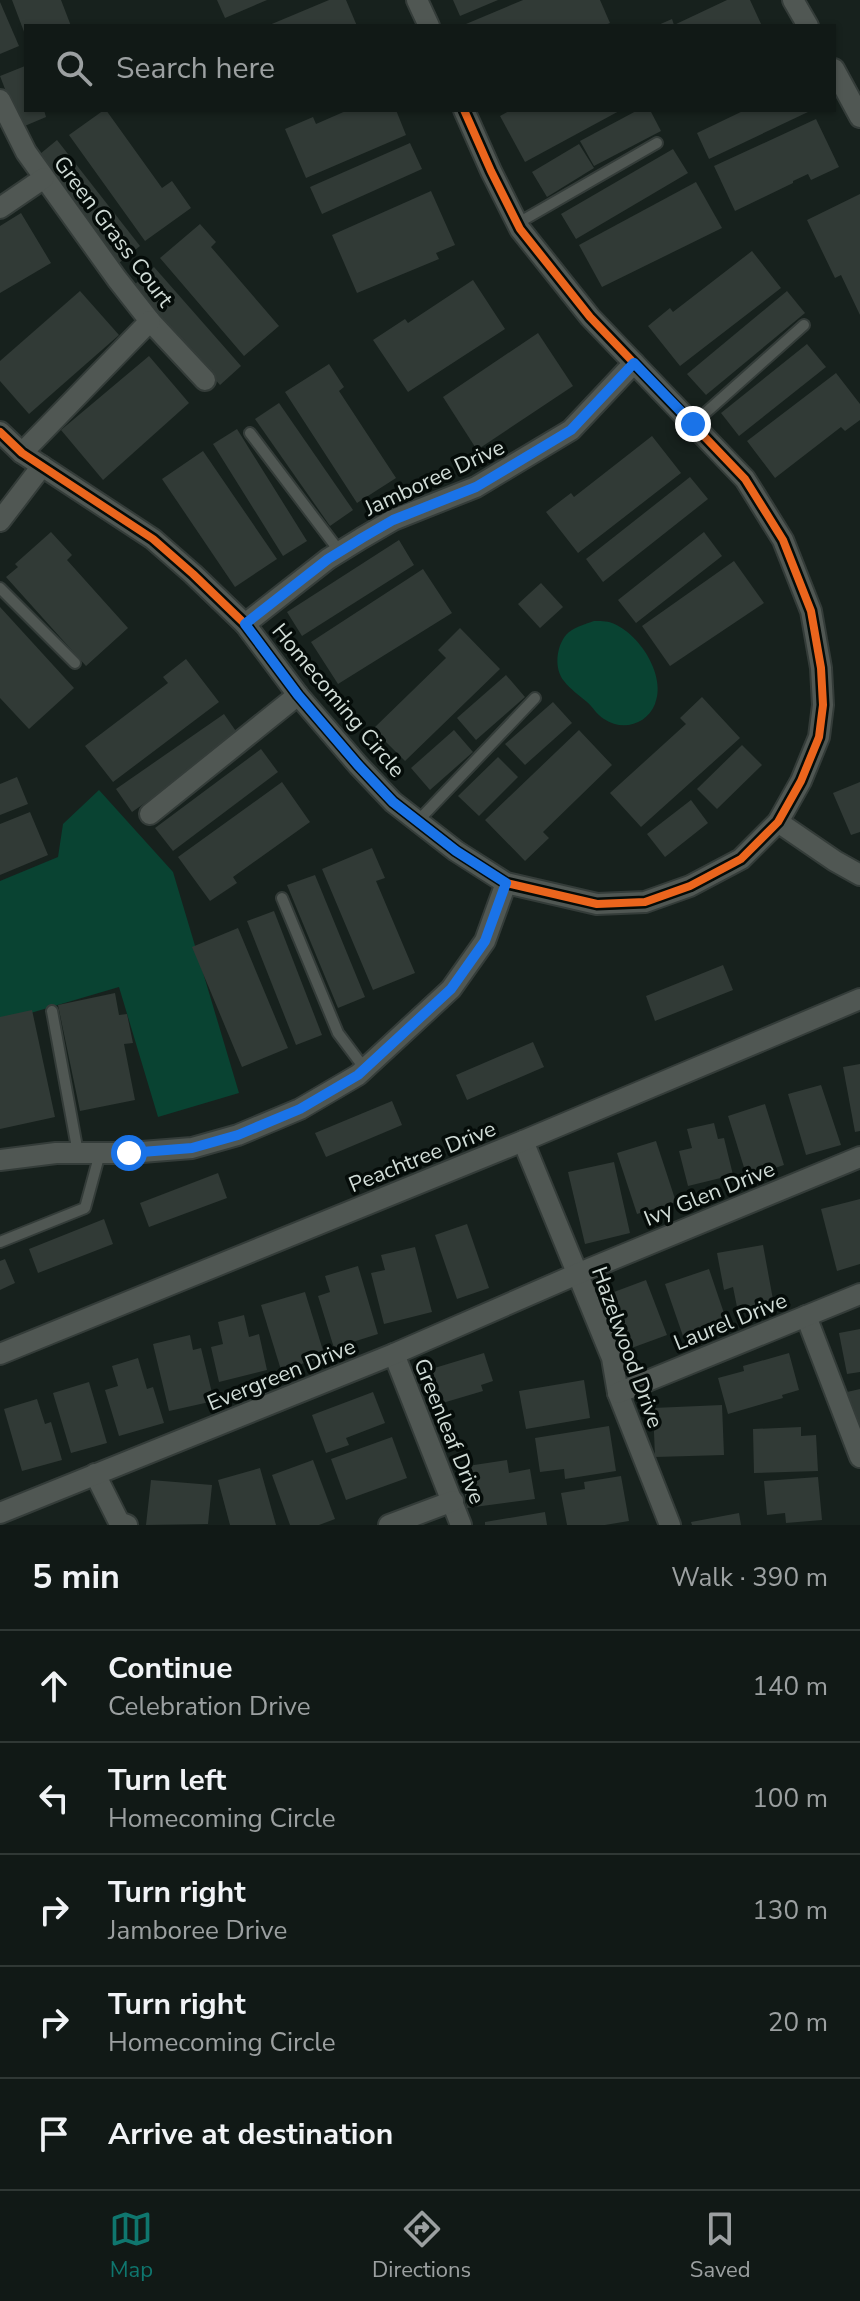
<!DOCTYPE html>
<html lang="en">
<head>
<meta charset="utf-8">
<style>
	body { margin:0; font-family:"Nunito Sans",sans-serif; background:#1e2623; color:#f1f3f6 }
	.stop { position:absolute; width:24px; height:24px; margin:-18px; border:6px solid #1a73e8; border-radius:50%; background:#fff }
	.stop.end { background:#1a73e8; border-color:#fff; box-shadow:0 2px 8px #0008 }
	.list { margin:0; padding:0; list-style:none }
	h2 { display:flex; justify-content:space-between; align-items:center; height:104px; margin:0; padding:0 32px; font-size:34px }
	h2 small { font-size:26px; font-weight:400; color:#9ca0a1 }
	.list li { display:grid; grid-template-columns:52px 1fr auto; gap:24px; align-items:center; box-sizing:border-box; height:112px; padding:0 32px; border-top:2px solid #303835 }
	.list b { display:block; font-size:30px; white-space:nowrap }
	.list p { margin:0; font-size:26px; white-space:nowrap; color:#9ca0a1 }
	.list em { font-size:26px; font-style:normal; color:#9ca0a1 }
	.icon { flex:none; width:44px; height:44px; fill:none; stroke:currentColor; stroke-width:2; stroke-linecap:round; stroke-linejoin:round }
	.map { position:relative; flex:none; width:860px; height:1525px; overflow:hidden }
	.search { position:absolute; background:#111916; box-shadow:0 2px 6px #0004; left:24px; right:24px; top:24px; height:88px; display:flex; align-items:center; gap:20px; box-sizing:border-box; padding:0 28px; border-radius:0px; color:#9ca0a1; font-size:30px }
	.sheet { height:664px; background:#111916 }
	nav { display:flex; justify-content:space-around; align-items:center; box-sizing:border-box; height:112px; border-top:2px solid #303835; background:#111916; font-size:22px; color:#9ca0a1 }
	nav a { display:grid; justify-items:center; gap:4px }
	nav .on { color:#0f766e }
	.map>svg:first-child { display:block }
	.green { fill:#094332 }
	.building { fill:#313a36 }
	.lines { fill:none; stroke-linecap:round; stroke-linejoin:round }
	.lane-casing { stroke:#343c39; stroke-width:14 }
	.street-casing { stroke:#343c39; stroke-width:24 }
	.lane { stroke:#505753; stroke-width:10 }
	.street { stroke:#505753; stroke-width:20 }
	.cycleway-casing { stroke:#050c09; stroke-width:13 }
	.cycleway { stroke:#eb651d; stroke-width:8 }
	.route { stroke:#1a73e8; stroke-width:10 }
	.labels { text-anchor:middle; stroke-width:7; stroke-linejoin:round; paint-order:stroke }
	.street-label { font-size:22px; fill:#d1dcd7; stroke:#050c09 }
</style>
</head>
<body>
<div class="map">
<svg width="860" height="1525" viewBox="0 0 860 1525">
	<rect width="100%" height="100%" fill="#17211d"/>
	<!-- green -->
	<g class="green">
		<path d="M594 621C599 621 607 621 612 623 639 633 667 676 655 704 647 724 623 732 604 719 597 715 593 707 587 702 579 695 570 689 564 681 554 669 556 647 566 635 572 628 585 624 594 621Z"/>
		<polygon points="99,790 173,872 239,1093 158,1117 119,987 0,1022 0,881 58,857 63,824"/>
	</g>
	<!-- building -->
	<g class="building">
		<polygon points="12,0 61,0 71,26 26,26 26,37"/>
		<polygon points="217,0 267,0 225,18"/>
		<polygon points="329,0 346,0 357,26 267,26"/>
		<polygon points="453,0 498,0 460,16"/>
		<polygon points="523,0 600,0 610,23 603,26 467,26 466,24"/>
		<polygon points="727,0 750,0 762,26 656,26 672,19 674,25"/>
		<polygon points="0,2 19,46 0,54"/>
		<polygon points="25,66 26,110 44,110 46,117 20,128 0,76"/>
		<polygon points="104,110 106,110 162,188 172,181 191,208 145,241 69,135"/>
		<polygon points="348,110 396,110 406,135 306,178 285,129 313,117 316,124"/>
		<polygon points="511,110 621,110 525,162 500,116"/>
		<polygon points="638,110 650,110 661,131 594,166 580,141"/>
		<polygon points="745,110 807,110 808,112 709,159 697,133"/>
		<polygon points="816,119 839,167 811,180 808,174 793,181 793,183 735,211 714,166"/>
		<polygon points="57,140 140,246 119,263 34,159"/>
		<polygon points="410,143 422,169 322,214 310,187"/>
		<polygon points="579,144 594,168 547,197 532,172"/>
		<polygon points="673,149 688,173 576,239 561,214"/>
		<polygon points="696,182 722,228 602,287 579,245"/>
		<polygon points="431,191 455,245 436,253 439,259 357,293 332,235"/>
		<polygon points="860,194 860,315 841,275 835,278 807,220"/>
		<polygon points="21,213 51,263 0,293 0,226"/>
		<polygon points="200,224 216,242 211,247 279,326 244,356 160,258"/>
		<polygon points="752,251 781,288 680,366 648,326 670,308 673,312"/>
		<polygon points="154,267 241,366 220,385 133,286"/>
		<polygon points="473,280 505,329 408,392 373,340 405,319 408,323"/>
		<polygon points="80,291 119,335 29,414 0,381 0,361"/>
		<polygon points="787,291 805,313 706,395 687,374"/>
		<polygon points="538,333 573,386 477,450 443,397"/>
		<polygon points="807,344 826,367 739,436 721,413"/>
		<polygon points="149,356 189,403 103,480 61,430"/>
		<polygon points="329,364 344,387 339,391 396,478 357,503 285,392"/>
		<polygon points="836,373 860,404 860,420 845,431 841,427 775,478 747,441"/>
		<polygon points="279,403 353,510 330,526 255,419"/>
		<polygon points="237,429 307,541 283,556 213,444"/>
		<polygon points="652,436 681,473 578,553 546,512 571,493 574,497"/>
		<polygon points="203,451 277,559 235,587 162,479"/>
		<polygon points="690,477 708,499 603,582 586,559"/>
		<polygon points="51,532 72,555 67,560 128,628 86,666 6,577 18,567 15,564"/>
		<polygon points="704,532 722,556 636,623 618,600"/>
		<polygon points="399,540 414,565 302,636 287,612"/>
		<polygon points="734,561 764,603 670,666 642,626"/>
		<polygon points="423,569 452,613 338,684 311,642"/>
		<polygon points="541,583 563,607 540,628 518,604"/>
		<polygon points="0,607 74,688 29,729 0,698"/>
		<polygon points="460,628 500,669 405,761 373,729 446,658 438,650"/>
		<polygon points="186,659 219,702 113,782 85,746 168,683 163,677"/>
		<polygon points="506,675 525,697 476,740 457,718"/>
		<polygon points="702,697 740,738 641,827 610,793 686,724 680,718"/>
		<polygon points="553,702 572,723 525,765 505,744"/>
		<polygon points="224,714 240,737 132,812 116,789"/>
		<polygon points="454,730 473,752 430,790 411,768"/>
		<polygon points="579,730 612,765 543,832 549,838 525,861 485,820"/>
		<polygon points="742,745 762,765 717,809 697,789"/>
		<polygon points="261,749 278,772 173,851 155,828"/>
		<polygon points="498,757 518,777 479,816 458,796"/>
		<polygon points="17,777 28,804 0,815 0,784"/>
		<polygon points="282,782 310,822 233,877 237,883 210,901 178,857"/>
		<polygon points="860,782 860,832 851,835 833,793"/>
		<polygon points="691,800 708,823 665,857 647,834"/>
		<polygon points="30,812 48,855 0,875 0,824"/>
		<polygon points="372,848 385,878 376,881 415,973 373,990 322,869"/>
		<polygon points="315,875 365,997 338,1008 287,885"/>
		<polygon points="274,911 322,1035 296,1045 247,921"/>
		<polygon points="238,928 288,1048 242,1067 192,947"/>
		<polygon points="723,965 733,990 655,1021 646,996"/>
		<polygon points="115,993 119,1015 127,1014 133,1043 124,1044 135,1100 80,1111 58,1005"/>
		<polygon points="32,1010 55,1117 0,1129 0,1017"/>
		<polygon points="533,1042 544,1067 467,1100 456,1075"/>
		<polygon points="860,1064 860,1131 855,1132 843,1067"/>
		<polygon points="821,1085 841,1145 806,1155 788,1094"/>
		<polygon points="392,1101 402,1125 326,1157 315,1133"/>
		<polygon points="765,1104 784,1165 747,1177 728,1116"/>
		<polygon points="714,1123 718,1139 724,1138 733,1175 688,1186 679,1151 692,1148 687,1129"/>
		<polygon points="656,1141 676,1202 637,1214 617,1153"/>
		<polygon points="614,1162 630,1233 585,1244 568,1172"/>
		<polygon points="218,1173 227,1198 149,1227 140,1203"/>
		<polygon points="860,1199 860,1264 837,1271 821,1209"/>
		<polygon points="104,1219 113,1244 38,1273 29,1249"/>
		<polygon points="467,1224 489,1288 457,1299 435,1235"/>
		<polygon points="763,1245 774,1305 738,1312 733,1287 724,1290 717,1253"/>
		<polygon points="415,1247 432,1312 384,1324 371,1273 385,1270 381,1255"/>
		<polygon points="5,1259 15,1283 0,1290 0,1261"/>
		<polygon points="358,1266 378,1334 334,1348 318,1296 330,1292 325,1276"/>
		<polygon points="709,1269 728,1325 684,1339 665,1284"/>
		<polygon points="646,1280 667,1335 618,1353 602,1309 610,1306 606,1295"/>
		<polygon points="305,1292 325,1357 281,1370 261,1305"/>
		<polygon points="244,1315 249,1337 259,1334 267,1370 219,1382 211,1347 223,1344 218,1322"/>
		<polygon points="860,1329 860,1372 847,1374 839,1333"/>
		<polygon points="190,1335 193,1350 201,1348 214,1401 169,1411 153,1344"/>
		<polygon points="484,1353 493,1381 481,1385 483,1391 429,1407 418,1373"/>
		<polygon points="789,1353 799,1390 782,1395 783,1398 728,1414 718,1378 744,1371 743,1366"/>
		<polygon points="138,1358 147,1389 153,1387 164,1423 119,1436 105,1390 118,1386 112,1366"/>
		<polygon points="584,1380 590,1418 526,1429 519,1391"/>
		<polygon points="89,1382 107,1443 71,1453 53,1393"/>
		<polygon points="860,1389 860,1426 854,1427 847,1392"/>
		<polygon points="373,1392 385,1423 346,1438 349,1445 326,1453 312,1415"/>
		<polygon points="37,1399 45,1424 51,1422 62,1460 22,1471 4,1409"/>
		<polygon points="722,1405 724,1455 655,1457 653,1408"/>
		<polygon points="609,1426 616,1471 565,1479 564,1469 540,1472 535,1438"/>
		<polygon points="801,1427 801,1436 816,1435 818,1471 754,1473 753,1429"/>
		<polygon points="392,1437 407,1478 346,1500 331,1459"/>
		<polygon points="313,1460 335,1519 319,1525 290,1525 272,1475"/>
		<polygon points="507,1460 509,1473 530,1469 535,1499 467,1508 461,1467"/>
		<polygon points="260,1468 276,1525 230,1525 218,1480"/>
		<polygon points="621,1476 629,1521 605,1525 567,1525 561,1493 585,1489 584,1482"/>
		<polygon points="818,1477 822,1520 786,1523 785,1513 767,1515 764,1481"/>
		<polygon points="151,1480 212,1485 208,1524 146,1525"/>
		<polygon points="545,1512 547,1525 485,1525 485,1522"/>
		<polygon points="739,1513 741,1525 692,1525 691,1522"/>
	</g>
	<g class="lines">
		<defs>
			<g id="lane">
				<polyline points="518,223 657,143"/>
				<polyline points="693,424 804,325"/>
				<polyline points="250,433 340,552"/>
				<polyline points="0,588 75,663"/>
				<polyline points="417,822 535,698"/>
				<polyline points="282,898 338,1033 365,1069"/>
				<polyline points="52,1011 78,1153"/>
				<polyline points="0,1242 85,1208 100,1153"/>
			</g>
			<g id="street">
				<polyline points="417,0 429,26"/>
				<polyline points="793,0 808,26"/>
				<polyline points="834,69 860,117"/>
				<polyline points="0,100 26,152 117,279 150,321 205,380"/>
				<polyline points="0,208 44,178"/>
				<polyline points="0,432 22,453 153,539 193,574 245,624 298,695 358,765 393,802 456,851 506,883 597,904 645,902 690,886 741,859 778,822 801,781 819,737 823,705 821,668 811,611 783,540 745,479 590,317 520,229 491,171 464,110"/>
				<polyline points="22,453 150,321"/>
				<polyline points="0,521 42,466"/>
				<polyline points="245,624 328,559 362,538 393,520 476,487 571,430 634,363"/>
				<polyline points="150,814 298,695"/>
				<polyline points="778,822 835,861 860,875"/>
				<polyline points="523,1141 612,1358 618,1393 670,1525"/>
				<polyline points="0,1160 56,1153 129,1153 192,1148 238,1135 300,1109 358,1075 451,989 485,941 506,883"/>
				<polyline points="806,1316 860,1457"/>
				<polyline points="0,1354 523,1141 860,999"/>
				<polyline points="394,1354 461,1525"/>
				<polyline points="618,1393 860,1294"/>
				<polyline points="95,1474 119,1522 127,1525"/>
				<polyline points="0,1513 394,1354 577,1274 860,1157"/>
				<polyline points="389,1525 453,1501"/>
			</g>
		</defs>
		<!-- lane casing -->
		<use href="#lane" class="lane-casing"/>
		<!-- street casing -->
		<use href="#street" class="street-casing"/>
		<!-- lane -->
		<use href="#lane" class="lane"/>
		<!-- street -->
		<use href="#street" class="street"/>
		<defs>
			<polyline id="cycleway" points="0,432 22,453 153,539 193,574 245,624 298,695 358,765 393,802 456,851 506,883 597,904 645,902 690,886 741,859 778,822 801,781 819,737 823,705 821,668 811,611 783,540 745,479 590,317 520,229 491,171 464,110"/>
		</defs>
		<!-- cycleway casing -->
		<use href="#cycleway" class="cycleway-casing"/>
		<!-- cycleway -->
		<use href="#cycleway" class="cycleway"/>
	</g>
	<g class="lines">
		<!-- route -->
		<polyline class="route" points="129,1153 192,1148 238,1135 300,1109 358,1075 451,989 485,941 506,883 456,851 393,802 358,765 298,695 245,624 328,559 362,538 393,520 476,487 571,430 634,363 693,424"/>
	</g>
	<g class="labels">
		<!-- street labels -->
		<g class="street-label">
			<text transform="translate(114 231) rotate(53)" y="8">Green Grass Court</text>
			<text transform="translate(434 477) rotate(-25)" y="8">Jamboree Drive</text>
			<text transform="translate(339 700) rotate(50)" y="8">Homecoming Circle</text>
			<text transform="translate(422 1156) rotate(-22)" y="8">Peachtree Drive</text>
			<text transform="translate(709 1193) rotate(-22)" y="8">Ivy Glen Drive</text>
			<text transform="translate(730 1321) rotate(-22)" y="8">Laurel Drive</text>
			<text transform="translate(628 1347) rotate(70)" y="8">Hazelwood Drive</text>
			<text transform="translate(281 1374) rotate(-22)" y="8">Evergreen Drive</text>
			<text transform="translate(450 1431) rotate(68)" y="8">Greenleaf Drive</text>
		</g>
	</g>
</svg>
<div class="stop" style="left:129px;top:1153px"></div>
<div class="stop end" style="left:693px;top:424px"></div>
<div class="search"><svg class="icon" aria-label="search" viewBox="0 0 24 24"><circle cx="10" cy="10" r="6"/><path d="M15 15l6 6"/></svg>Search here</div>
</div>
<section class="sheet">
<h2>5 min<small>Walk · 390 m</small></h2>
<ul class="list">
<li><svg class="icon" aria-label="ahead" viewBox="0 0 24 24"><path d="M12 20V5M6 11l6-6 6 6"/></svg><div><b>Continue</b><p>Celebration Drive</p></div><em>140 m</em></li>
<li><svg class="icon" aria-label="left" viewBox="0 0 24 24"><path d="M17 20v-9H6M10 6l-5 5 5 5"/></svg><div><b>Turn left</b><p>Homecoming Circle</p></div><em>100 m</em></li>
<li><svg class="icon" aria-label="right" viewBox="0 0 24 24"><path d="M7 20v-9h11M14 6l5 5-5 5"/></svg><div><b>Turn right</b><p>Jamboree Drive</p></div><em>130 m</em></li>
<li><svg class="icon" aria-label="right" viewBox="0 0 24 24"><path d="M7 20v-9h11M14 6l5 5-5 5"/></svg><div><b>Turn right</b><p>Homecoming Circle</p></div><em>20 m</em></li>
<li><svg class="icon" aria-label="arrive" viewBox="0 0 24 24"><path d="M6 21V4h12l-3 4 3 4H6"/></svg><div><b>Arrive at destination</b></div></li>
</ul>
</section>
<nav>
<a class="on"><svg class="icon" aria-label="map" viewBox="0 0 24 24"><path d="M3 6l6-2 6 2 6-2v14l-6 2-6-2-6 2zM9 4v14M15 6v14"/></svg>Map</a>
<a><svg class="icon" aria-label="directions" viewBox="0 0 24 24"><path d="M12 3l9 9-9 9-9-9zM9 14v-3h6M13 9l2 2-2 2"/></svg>Directions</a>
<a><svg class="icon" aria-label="saved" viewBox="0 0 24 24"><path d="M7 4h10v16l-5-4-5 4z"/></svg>Saved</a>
</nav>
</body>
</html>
